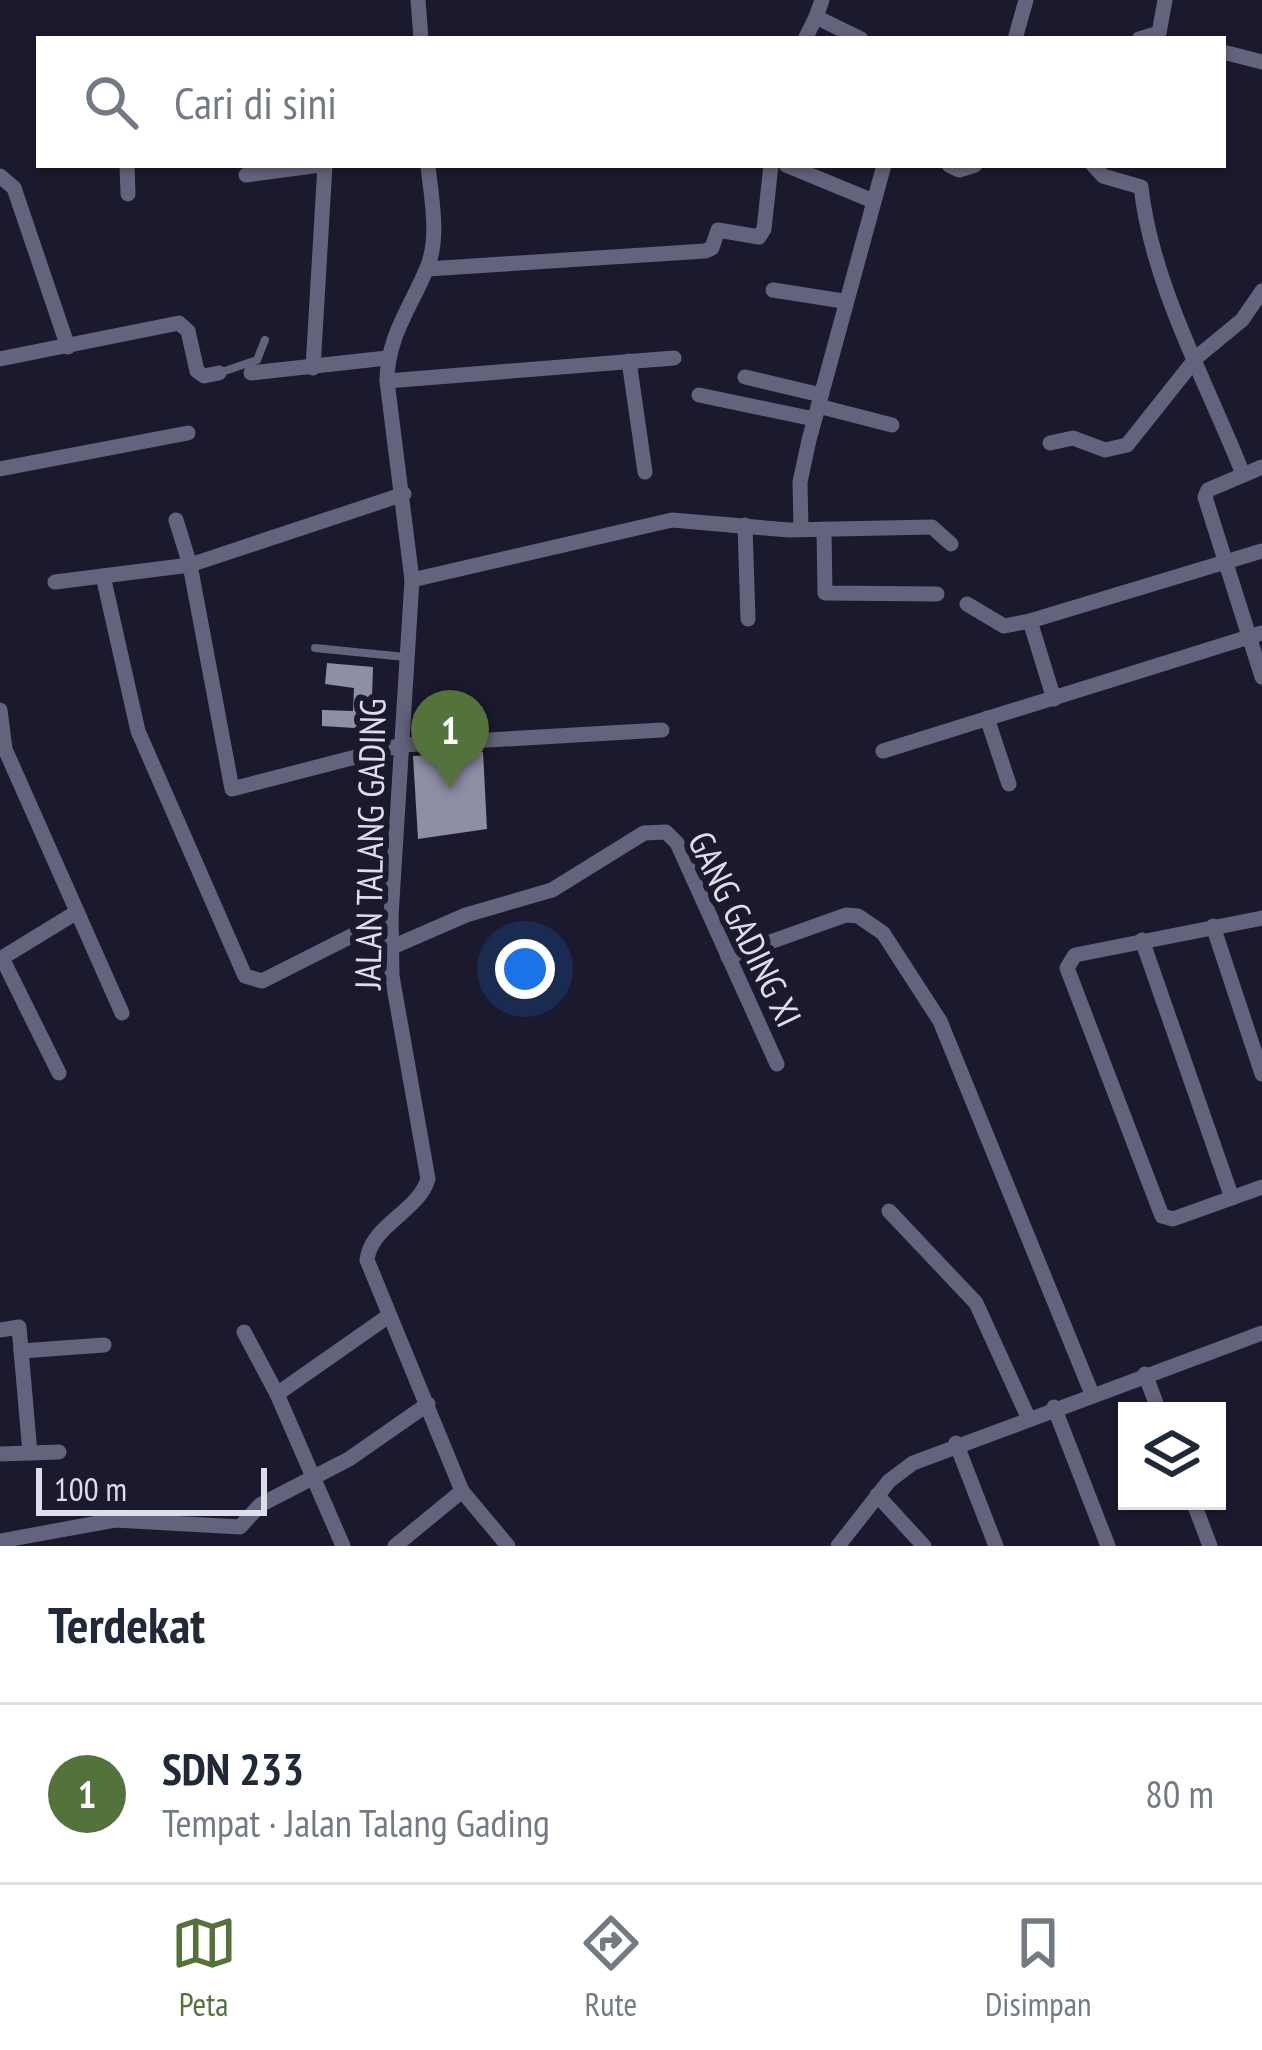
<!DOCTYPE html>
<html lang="id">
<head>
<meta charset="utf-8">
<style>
	body { margin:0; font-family:"PT Sans Narrow",sans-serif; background:#f2f2f3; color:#1f2937 }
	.controls { position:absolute; right:36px; bottom:36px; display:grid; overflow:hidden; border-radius:0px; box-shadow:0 3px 9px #0004 }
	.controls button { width:108px; height:108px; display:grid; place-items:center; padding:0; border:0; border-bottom:3px solid #e0e1e3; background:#fff; color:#1f2937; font:60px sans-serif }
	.scale { position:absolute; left:36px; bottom:30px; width:231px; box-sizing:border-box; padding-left:12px; border:6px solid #ddddeb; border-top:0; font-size:33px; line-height:42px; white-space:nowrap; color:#ddddeb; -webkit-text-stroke:9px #1b192d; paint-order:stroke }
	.you { position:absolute; left:525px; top:969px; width:42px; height:42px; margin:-30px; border:9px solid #fff; border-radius:50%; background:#1a73e8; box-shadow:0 0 0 18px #1a73e833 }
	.badge { display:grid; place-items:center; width:78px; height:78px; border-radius:50%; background:#53733b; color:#fff; font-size:39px; font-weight:700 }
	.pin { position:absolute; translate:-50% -99px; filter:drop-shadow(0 3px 6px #0008) }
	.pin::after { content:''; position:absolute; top:63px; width:42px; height:36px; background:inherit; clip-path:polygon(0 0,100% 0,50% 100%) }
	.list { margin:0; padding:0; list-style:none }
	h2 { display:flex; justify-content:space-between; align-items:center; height:156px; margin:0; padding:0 48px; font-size:51px }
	h2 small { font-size:39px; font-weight:400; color:#747a83 }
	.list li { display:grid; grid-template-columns:78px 1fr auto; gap:36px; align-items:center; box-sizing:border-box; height:180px; padding:0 48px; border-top:3px solid #e0e1e3 }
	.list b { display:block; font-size:45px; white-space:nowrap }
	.list p { margin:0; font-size:39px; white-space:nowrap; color:#747a83 }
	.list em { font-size:39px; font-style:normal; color:#747a83 }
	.icon { flex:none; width:66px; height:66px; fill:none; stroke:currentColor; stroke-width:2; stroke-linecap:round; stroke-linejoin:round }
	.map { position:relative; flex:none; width:1262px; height:1546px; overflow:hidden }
	.search { position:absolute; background:#fff; box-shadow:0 3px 9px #0004; left:36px; right:36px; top:36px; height:132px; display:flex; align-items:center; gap:30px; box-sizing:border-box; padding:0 42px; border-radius:0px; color:#747a83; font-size:45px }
	.sheet { height:336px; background:#fff }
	nav { display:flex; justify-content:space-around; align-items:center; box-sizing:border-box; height:168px; border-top:3px solid #e0e1e3; background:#fff; font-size:33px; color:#747a83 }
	nav a { display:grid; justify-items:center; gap:6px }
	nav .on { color:#53733b }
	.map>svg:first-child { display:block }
	.building { fill:#8f8ea7 }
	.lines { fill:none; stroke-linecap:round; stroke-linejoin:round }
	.lane { stroke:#64637e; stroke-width:8 }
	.street { stroke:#64637e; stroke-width:15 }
	.labels { text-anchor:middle; stroke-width:12; stroke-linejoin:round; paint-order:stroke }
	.street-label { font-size:36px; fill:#ddddeb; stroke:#1b192d }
</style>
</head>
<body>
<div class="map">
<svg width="1262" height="1546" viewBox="0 0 1262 1546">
	<rect width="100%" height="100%" fill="#1b192d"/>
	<!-- building -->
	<g class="building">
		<polygon points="327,663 373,667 371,729 322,726 322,710 353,711 354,688 325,684"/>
		<polygon points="483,752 487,829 418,839 413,756"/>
	</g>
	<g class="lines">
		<!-- lane -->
		<g class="lane">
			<polyline points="219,373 257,360 265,340"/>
			<polyline points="315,648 405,657"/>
		</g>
		<!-- street -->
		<g class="street">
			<polyline points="418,0 421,39"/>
			<polyline points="822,0 816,17 861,39"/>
			<polyline points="805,39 816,17"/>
			<polyline points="1015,39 1026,0"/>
			<polyline points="1139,39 1159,33 1165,0"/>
			<polyline points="1223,52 1262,62"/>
			<polyline points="127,165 128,194"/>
			<path d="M428 165C431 197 440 237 427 268 411 307 387 337 387 381L412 580 391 916 392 976 428 1179C418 1212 371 1225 367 1260L462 1491 508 1546"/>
			<polyline points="786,165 873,201"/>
			<polyline points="949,165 959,170 975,165"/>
			<path d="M1093 165 1103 176 1141 187C1152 285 1207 383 1243 474"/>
			<polyline points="246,175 320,165"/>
			<polyline points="0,176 14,188 68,347"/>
			<polyline points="427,269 705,251 712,248 718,230 759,237 764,229 771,165"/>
			<polyline points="773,290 843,301"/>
			<polyline points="0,359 179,323 188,331 197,371 204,376 219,373"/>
			<polyline points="629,361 645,472"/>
			<polyline points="313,368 325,165"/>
			<polyline points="251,373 387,358"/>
			<polyline points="745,377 821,395"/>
			<polyline points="387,381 674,358"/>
			<polyline points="699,395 814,419"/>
			<polyline points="818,406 892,425"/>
			<polyline points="1050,443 1073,438 1105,450 1127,445 1197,357 1242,320 1262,291"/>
			<polyline points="1262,467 1208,490 1205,497 1262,677"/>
			<polyline points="0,469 188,433"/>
			<polyline points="176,520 190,565 232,789 402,745 662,730"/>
			<polyline points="745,525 748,619"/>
			<polyline points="801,529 800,482 809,440 884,165"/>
			<polyline points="824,529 825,593 937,594"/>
			<polyline points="103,576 138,731 245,976 262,981 391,916"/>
			<polyline points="412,580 672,520 789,530 932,527 951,544"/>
			<polyline points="55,582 190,565 404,494"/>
			<polyline points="967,604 1004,626 1030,621"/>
			<polyline points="1054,699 1030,621 1262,551"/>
			<polyline points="0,710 5,749 122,1013"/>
			<polyline points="987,718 1009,784"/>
			<polyline points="883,751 1262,633"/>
			<polyline points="1262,918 1075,955 1067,968 1162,1216 1173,1219 1262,1187"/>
			<polyline points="1213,926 1262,1074"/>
			<polyline points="1142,940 1232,1198"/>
			<polyline points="390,948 466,915 552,890 644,833 666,832 677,843 777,1064"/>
			<polyline points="728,957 846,915 858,916 883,933 940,1021 1092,1394"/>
			<polyline points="2,958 59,1073"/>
			<polyline points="0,959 77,912"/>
			<polyline points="889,1211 976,1303 1028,1417"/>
			<polyline points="0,1330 19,1327 30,1453"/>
			<polyline points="244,1332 277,1394 387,1317"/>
			<polyline points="21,1351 104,1345"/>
			<polyline points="1145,1374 1159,1411"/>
			<polyline points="277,1394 343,1546"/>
			<polyline points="1054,1407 1108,1546"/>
			<polyline points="956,1443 996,1546"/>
			<polyline points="0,1454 59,1452"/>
			<polyline points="877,1495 924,1546"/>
			<polyline points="1193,1501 1210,1546"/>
			<polyline points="0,1541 115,1520 240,1527 260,1505 349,1459 428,1404"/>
			<polyline points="395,1546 462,1491"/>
			<polyline points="838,1546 889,1481 913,1463 1262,1333"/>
		</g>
	</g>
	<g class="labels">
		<!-- street labels -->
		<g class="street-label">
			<text transform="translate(370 844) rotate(-89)" y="13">JALAN TALANG GADING</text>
			<text transform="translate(745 929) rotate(64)" y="13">GANG GADING XI</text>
		</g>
	</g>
</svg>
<div class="controls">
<button><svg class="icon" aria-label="layers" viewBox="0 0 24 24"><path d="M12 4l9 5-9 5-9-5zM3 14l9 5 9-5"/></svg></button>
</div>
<div class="scale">100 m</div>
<div class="you"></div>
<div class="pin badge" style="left:450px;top:789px">1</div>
<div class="search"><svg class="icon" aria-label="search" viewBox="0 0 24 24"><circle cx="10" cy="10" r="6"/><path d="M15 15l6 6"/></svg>Cari di sini</div>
</div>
<section class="sheet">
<h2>Terdekat<small></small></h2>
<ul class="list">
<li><span class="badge">1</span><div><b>SDN 233</b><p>Tempat · Jalan Talang Gading</p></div><em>80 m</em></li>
</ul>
</section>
<nav>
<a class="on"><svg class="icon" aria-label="map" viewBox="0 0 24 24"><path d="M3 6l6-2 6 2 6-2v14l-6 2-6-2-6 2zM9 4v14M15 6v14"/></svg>Peta</a>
<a><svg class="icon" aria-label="directions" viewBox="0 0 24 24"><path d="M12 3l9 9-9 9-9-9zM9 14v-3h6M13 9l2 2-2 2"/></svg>Rute</a>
<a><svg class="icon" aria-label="saved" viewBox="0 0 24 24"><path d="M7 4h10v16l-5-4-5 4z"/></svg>Disimpan</a>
</nav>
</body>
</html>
